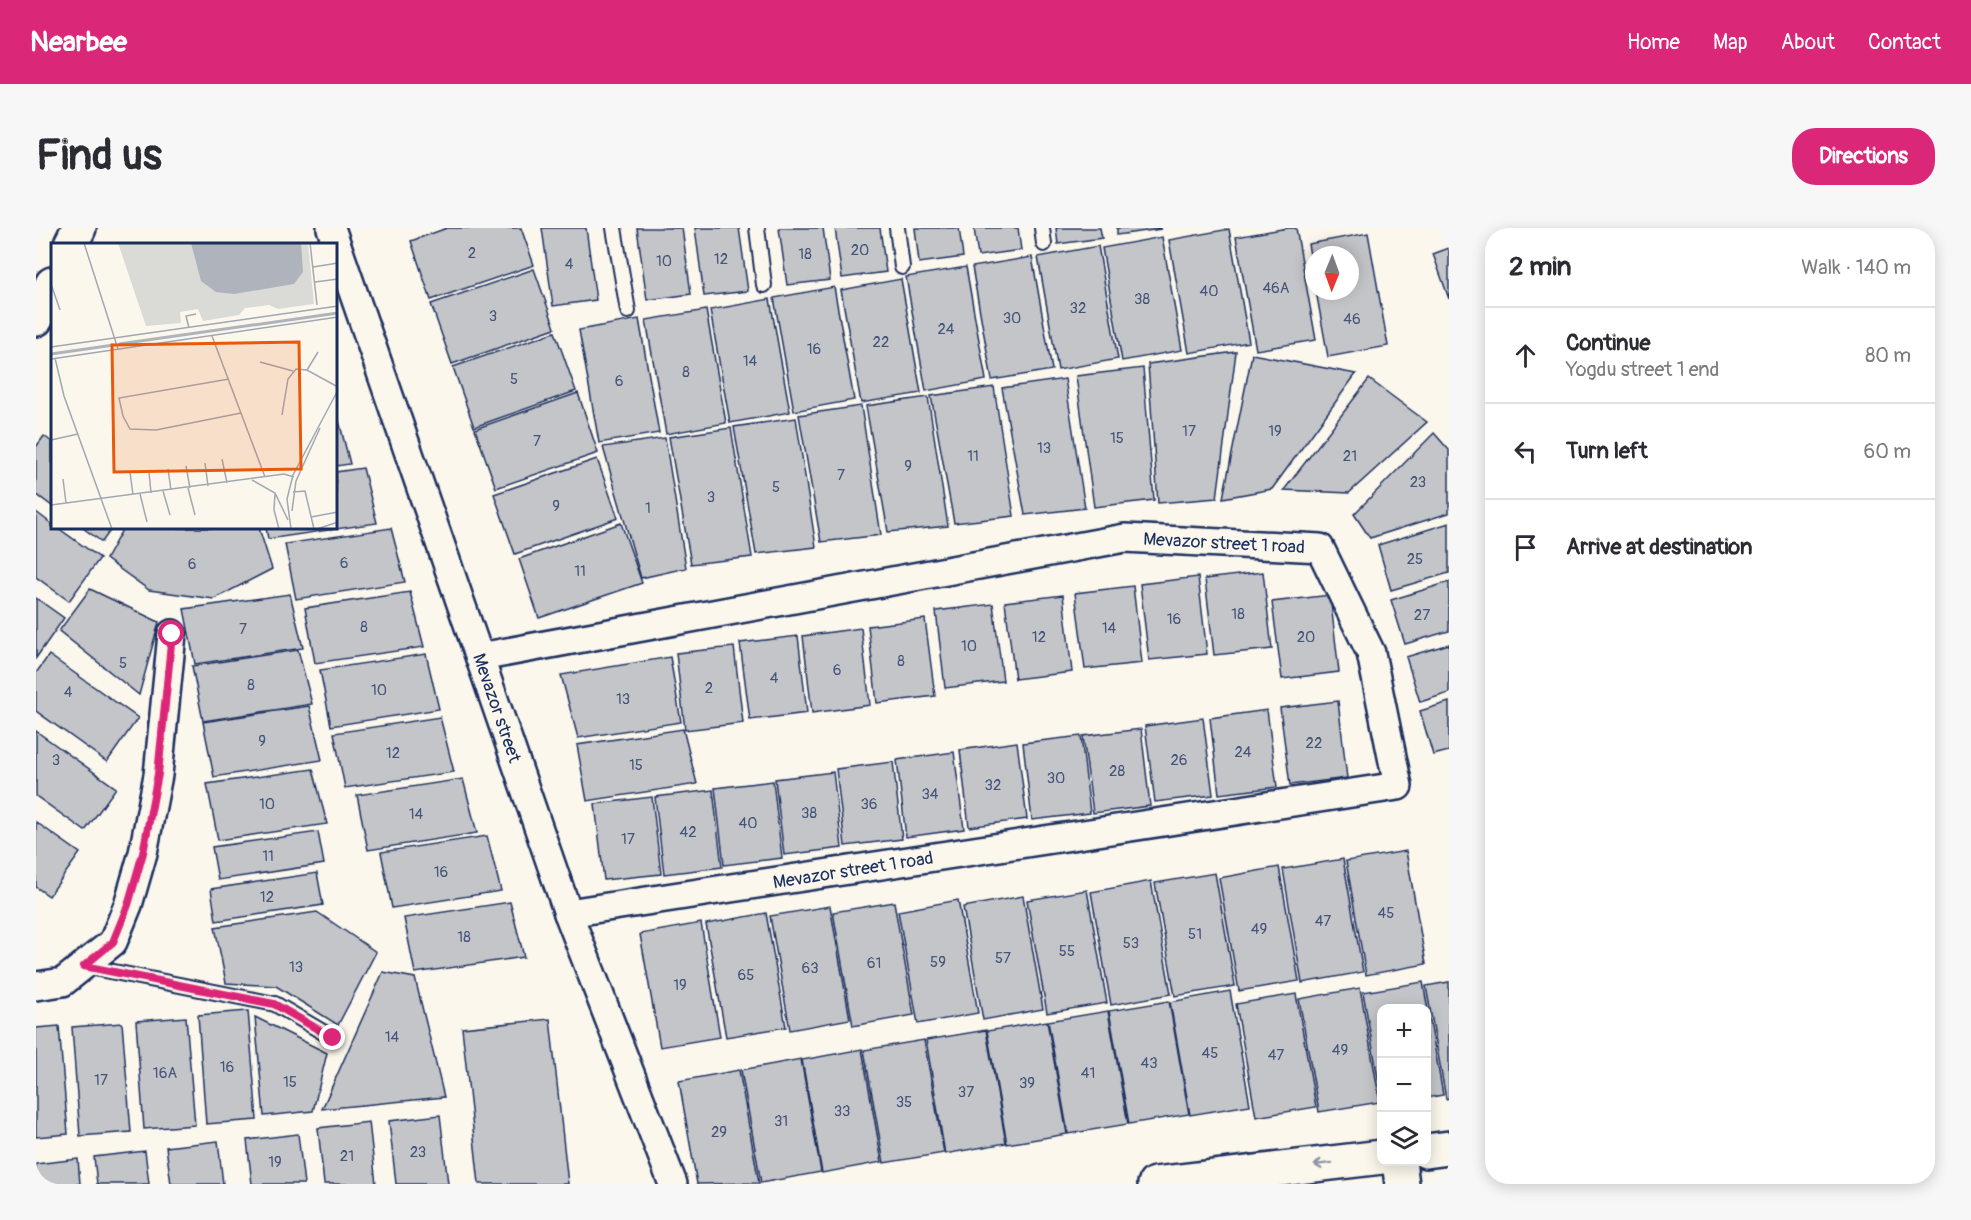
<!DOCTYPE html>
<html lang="en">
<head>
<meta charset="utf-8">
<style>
	body { margin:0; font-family:Pangolin,sans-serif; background:#f7f7f7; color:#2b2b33 }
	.controls { position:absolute; right:18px; bottom:18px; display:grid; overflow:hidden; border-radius:12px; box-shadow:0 3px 15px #0003 }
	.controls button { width:54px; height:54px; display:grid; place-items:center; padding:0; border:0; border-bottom:2px solid #e1e1e2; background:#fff; color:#2b2b33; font:30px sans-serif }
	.compass { position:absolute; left:1269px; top:18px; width:54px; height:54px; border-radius:50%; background:#fff; box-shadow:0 3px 15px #0003; rotate:181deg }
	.stop { position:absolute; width:18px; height:18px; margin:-14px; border:4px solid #db2777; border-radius:50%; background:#fff }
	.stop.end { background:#db2777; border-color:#fff; box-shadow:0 2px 6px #0008 }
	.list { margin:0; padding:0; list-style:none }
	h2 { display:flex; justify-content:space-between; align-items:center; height:78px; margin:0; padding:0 24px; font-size:26px }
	h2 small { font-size:20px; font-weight:400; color:#7c7c81 }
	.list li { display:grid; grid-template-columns:39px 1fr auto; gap:18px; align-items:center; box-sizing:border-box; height:96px; padding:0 24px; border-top:2px solid #e1e1e2 }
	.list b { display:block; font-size:22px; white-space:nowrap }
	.list p { margin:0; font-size:20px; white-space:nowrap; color:#7c7c81 }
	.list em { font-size:20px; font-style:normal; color:#7c7c81 }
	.icon { flex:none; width:33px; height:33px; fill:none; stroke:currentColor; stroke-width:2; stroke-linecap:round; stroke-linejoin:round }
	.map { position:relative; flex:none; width:1413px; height:956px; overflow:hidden; border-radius:24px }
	header { display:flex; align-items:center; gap:36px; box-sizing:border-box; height:84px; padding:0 30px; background:#db2777; color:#fff }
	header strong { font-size:28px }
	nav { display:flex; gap:33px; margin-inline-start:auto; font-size:21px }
	.intro { display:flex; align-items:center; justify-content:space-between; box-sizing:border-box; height:144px; padding:0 36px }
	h1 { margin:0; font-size:42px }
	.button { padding:15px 27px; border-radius:24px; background:#db2777; color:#fff; font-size:21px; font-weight:700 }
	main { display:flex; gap:36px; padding:0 36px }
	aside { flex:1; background:#fff; border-radius:24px; box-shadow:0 3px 15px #0003 }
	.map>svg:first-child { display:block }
	.building { fill:#c3c5c9; stroke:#1b2f5e; stroke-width:1.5 }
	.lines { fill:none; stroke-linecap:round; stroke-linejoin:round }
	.lane-casing { stroke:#1b2f5e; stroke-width:18 }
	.street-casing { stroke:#1b2f5e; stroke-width:32 }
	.secondary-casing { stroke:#1b2f5e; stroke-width:38 }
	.lane { stroke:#fbf7ec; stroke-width:14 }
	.street { stroke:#fbf7ec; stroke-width:27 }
	.secondary { stroke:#fbf7ec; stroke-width:33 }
	.oneway { stroke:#8b93a5 }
	.route { stroke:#db2777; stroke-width:8 }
	.labels { text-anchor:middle; stroke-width:4.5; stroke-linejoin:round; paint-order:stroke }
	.number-label { font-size:15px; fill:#455479 }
	.street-label { font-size:18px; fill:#1b2f5e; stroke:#fbf7ec }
	.inset-river { fill:none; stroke:#afb3bb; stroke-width:3 }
	.inset-road { fill:none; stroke:#a1a7b3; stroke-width:1.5 }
	.view { fill:#e8590c; fill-opacity:0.15; stroke:#e8590c; stroke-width:3 }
	.inset-edge { fill:none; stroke:#1b2f5e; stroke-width:3 }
</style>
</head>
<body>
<header>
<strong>Nearbee</strong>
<nav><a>Home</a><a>Map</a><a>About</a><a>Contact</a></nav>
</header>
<div class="intro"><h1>Find us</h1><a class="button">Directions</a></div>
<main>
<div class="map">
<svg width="1413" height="956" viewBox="0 0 1413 956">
	<rect width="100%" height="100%" fill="#fbf7ec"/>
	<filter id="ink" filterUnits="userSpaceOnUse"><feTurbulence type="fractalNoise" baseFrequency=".0167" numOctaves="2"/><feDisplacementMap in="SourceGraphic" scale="12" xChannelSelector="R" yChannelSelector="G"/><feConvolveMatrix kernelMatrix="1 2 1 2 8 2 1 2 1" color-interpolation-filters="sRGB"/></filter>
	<g filter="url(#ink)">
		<!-- building -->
		<g class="building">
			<polygon points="411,0 485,0 498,37 395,72 375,13"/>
			<polygon points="506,0 550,0 560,72 517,78"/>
			<polygon points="601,0 646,0 655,66 611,72"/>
			<polygon points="659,0 703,0 712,63 668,68"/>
			<polygon points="743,0 787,0 794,52 751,57"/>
			<polygon points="799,0 844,0 850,44 806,50"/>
			<polygon points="879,0 923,0 927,29 883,35"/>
			<polygon points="938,0 982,0 985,22 942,28"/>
			<polygon points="1020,0 1064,0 1066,10 1022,16"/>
			<polygon points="1081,0 1125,0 1125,1 1081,7"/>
			<polygon points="1252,0 1260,0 1280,112 1220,122 1200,9"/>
			<polygon points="1193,1 1213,114 1153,125 1133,12"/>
			<polygon points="1332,5 1352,118 1292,129 1280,63 1314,63 1314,27 1278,27 1278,50 1272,16"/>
			<polygon points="1126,9 1146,122 1086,133 1066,20"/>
			<polygon points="1062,18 1082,131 1022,142 1002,29"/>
			<polygon points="1413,20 1413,71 1397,26"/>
			<polygon points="996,29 1016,142 956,152 936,39"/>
			<polygon points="930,39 950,152 890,163 870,49"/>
			<polygon points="498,41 519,100 416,136 395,76"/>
			<polygon points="865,51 885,165 825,175 805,62"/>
			<polygon points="798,59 818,172 758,183 738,70"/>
			<polygon points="734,71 754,184 694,195 674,82"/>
			<polygon points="670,82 690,195 630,206 610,92"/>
			<polygon points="603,91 623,205 563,215 543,102"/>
			<polygon points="519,104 540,163 438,199 417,139"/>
			<polygon points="1200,124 1181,270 1122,275 1112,136"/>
			<polygon points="1216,126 1320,146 1236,261 1187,270"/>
			<polygon points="1107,140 1118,272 1058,279 1040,148"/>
			<polygon points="1029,151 1049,280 989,287 966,160"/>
			<polygon points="1333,151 1391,194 1313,265 1248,262"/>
			<polygon points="958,159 978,288 918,295 895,168"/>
			<polygon points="542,165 562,225 460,260 439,201"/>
			<polygon points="892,169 912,298 852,304 830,178"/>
			<polygon points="825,178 845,307 785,314 763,187"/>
			<polygon points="300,181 314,236 300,238"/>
			<polygon points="760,190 780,319 720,326 698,199"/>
			<polygon points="695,200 716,329 655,336 633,209"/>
			<polygon points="1398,205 1413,222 1413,285 1334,310 1318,286"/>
			<polygon points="8,208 16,214 16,278 0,266 0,219"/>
			<polygon points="629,210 650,340 605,350 567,219"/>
			<polygon points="561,231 582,290 479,326 458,266"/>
			<polygon points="327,240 341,295 232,311 230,300 300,300 300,244"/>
			<polygon points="0,284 16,296 16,300 22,300 64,330 33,373 0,349"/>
			<polygon points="585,295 606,355 503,390 483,331"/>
			<polygon points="1413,295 1413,345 1355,362 1342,317"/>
			<polygon points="47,300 76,300 66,314"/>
			<polygon points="87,300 223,300 236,341 178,371 113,362 70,331"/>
			<polygon points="355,300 369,354 260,371 249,316"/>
			<polygon points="1227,344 1236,421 1178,427 1169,351"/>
			<polygon points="1162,349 1171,426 1113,432 1104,356"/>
			<polygon points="1413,354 1413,403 1369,416 1355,372"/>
			<polygon points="1097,358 1106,435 1049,441 1039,365"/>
			<polygon points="54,361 123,394 103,467 23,403"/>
			<polygon points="374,364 388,419 279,435 269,380"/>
			<polygon points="254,366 267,420 159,436 148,381"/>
			<polygon points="1027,367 1036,444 979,451 969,374"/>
			<polygon points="1294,367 1303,444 1246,451 1236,374"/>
			<polygon points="0,370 28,390 0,430"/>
			<polygon points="957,376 967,453 909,460 900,383"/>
			<polygon points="889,391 899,468 841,475 832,398"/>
			<polygon points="825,400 834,477 776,485 767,408"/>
			<polygon points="762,408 771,485 714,492 704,415"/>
			<polygon points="1413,416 1413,465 1384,474 1370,429"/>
			<polygon points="698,419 707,495 649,502 640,425"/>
			<polygon points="262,422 276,476 167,493 156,438"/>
			<polygon points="390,426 403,481 295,498 284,442"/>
			<polygon points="13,427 102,490 71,534 0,483 0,445"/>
			<polygon points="634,429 645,494 542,510 525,447"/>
			<polygon points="1302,473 1311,550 1254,557 1244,480"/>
			<polygon points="1413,474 1413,523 1397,527 1384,483"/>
			<polygon points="273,478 286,532 178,549 167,494"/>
			<polygon points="1231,482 1241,559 1183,566 1174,490"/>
			<polygon points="404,489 418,544 309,560 298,505"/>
			<polygon points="1167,490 1177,567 1119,574 1109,498"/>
			<polygon points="647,501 661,556 551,573 541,517"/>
			<polygon points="1105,501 1114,578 1057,585 1047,508"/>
			<polygon points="0,503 80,560 49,603 0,568"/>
			<polygon points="1045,508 1054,585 996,592 987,515"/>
			<polygon points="981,514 991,591 933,599 924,522"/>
			<polygon points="918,524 928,601 870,609 861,532"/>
			<polygon points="857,534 866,611 809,618 800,541"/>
			<polygon points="277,541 291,596 182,612 171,556"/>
			<polygon points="797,544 806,620 748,627 739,551"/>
			<polygon points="427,551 441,605 332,622 321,567"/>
			<polygon points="737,553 746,630 688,637 679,560"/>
			<polygon points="677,562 686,639 628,646 619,569"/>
			<polygon points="616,569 625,646 568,652 559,576"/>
			<polygon points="0,594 44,625 13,668 0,659"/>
			<polygon points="282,604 288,636 182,652 176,619"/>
			<polygon points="451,608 465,663 356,680 345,624"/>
			<polygon points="1370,623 1390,736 1330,747 1310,633"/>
			<polygon points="1307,631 1327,744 1266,755 1247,641"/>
			<polygon points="1243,639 1263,753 1203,763 1183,650"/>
			<polygon points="281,645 287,677 180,693 175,661"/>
			<polygon points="1179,645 1199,758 1139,768 1119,655"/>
			<polygon points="1115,653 1135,766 1075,777 1055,664"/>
			<polygon points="1051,662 1071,775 1011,785 991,672"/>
			<polygon points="987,668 1007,781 947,792 927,679"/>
			<polygon points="922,672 942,785 882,796 862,683"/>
			<polygon points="474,674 488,729 379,745 368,690"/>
			<polygon points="858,674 878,787 817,798 797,684"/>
			<polygon points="794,678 814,791 754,802 734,688"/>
			<polygon points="281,684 340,724 302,797 240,758 190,755 179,699"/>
			<polygon points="730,685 750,799 690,809 670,696"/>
			<polygon points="665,695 684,809 624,819 604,706"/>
			<polygon points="347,744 379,750 408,869 286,881"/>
			<polygon points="1387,754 1407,867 1390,870 1390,780 1346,780 1346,873 1327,764"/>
			<polygon points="1413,754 1413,870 1410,871 1390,758"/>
			<polygon points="1324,760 1344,874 1283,884 1263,771"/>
			<polygon points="1194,763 1214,877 1154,887 1134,774"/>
			<polygon points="1260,766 1280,879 1220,889 1200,776"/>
			<polygon points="1133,773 1153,886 1093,896 1073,783"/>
			<polygon points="212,783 221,892 170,896 162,787"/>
			<polygon points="1072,783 1092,896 1032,906 1012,793"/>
			<polygon points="150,789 159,897 108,901 100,793"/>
			<polygon points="219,789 291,825 277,883 228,888"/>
			<polygon points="514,791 532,956 443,956 426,800"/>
			<polygon points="1011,793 1031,906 971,916 951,803"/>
			<polygon points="86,795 95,904 44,908 36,799"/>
			<polygon points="23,798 32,906 0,909 0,800"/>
			<polygon points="950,802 970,915 909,926 890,812"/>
			<polygon points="888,812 908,925 848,935 828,822"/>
			<polygon points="826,821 846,934 786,945 766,832"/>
			<polygon points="765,831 785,944 725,955 705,842"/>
			<polygon points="703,842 723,955 661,956 643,853"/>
			<polygon points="404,887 412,956 360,956 353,893"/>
			<polygon points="333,894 340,956 288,956 282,900"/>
			<polygon points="262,906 268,956 216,956 211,912"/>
			<polygon points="182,913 187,956 135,956 130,919"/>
			<polygon points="109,923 113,956 61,956 58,929"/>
			<polygon points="42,931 44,956 0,956 0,936"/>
		</g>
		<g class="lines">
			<defs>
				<g id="lane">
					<polyline points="578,0 592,83"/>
					<polyline points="721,0 728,57"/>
					<polyline points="861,0 866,39"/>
					<polyline points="1006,0 1008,16"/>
					<polyline points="48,738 239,776 297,810"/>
				</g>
				<g id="street">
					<polyline points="295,0 532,685 637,956"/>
					<polyline points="444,429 1089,310 1284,320 1335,425 1362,558 532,685"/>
					<polyline points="0,758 27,754 77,714 92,677 107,625 122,547 136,406"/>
				</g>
				<g id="secondary">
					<polyline points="35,16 43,0"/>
					<polyline points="0,91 16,56"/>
					<polyline points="1390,923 1413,920"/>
					<polyline points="1363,934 1366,956"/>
					<polyline points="1119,956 1346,929"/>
				</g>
			</defs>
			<!-- lane casing -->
			<use href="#lane" class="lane-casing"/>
			<!-- street casing -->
			<use href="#street" class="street-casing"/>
			<!-- secondary casing -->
			<use href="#secondary" class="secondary-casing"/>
			<!-- lane -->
			<use href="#lane" class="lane"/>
			<!-- street -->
			<use href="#street" class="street"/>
			<!-- secondary -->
			<use href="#secondary" class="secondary"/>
		</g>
		<!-- one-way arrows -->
		<defs><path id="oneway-shaft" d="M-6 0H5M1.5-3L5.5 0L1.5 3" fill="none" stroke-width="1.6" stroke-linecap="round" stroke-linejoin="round" transform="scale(1.5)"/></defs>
		<use class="oneway" href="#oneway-shaft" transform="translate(1287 936) rotate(173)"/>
	</g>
	<g class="lines" filter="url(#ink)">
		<!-- route -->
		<polyline class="route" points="136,406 122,546 107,625 92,677 77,714 48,738 238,776 297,810"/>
	</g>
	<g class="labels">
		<!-- number labels -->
		<g class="number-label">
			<text x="824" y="27">20</text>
			<text x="436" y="30">2</text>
			<text x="769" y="31">18</text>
			<text x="685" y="36">12</text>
			<text x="628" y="38">10</text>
			<text x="533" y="41">4</text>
			<text x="1240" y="65">46A</text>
			<text x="1173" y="68">40</text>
			<text x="1106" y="76">38</text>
			<text x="1042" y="85">32</text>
			<text x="457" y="93">3</text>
			<text x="976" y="95">30</text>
			<text x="1316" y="96">46</text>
			<text x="910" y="106">24</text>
			<text x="845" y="119">22</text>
			<text x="778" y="126">16</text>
			<text x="714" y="138">14</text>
			<text x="650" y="149">8</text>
			<text x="478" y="156">5</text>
			<text x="583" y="158">6</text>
			<text x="1153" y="208">17</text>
			<text x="1239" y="208">19</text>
			<text x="1081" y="215">15</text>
			<text x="501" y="218">7</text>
			<text x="1008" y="225">13</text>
			<text x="937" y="233">11</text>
			<text x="1314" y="233">21</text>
			<text x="872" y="243">9</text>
			<text x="805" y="252">7</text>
			<text x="1382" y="259">23</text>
			<text x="740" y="264">5</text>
			<text x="675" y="274">3</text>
			<text x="520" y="283">9</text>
			<text x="612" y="285">1</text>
			<text x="1379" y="336">25</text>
			<text x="308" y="340">6</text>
			<text x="156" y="341">6</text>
			<text x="544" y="348">11</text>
			<text x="1202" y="391">18</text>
			<text x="1386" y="392">27</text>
			<text x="1138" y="396">16</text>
			<text x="328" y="404">8</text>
			<text x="1073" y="405">14</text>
			<text x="207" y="406">7</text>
			<text x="1003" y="414">12</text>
			<text x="1270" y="414">20</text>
			<text x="933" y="423">10</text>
			<text x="865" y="438">8</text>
			<text x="87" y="440">5</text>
			<text x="801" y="447">6</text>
			<text x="738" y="455">4</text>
			<text x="215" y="462">8</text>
			<text x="673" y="465">2</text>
			<text x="343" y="467">10</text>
			<text x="32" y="469">4</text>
			<text x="587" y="476">13</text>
			<text x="226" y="518">9</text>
			<text x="1278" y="520">22</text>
			<text x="1207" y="529">24</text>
			<text x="357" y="530">12</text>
			<text x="20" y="537">3</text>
			<text x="1143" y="537">26</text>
			<text x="600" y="542">15</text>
			<text x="1081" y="548">28</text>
			<text x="1020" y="555">30</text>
			<text x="957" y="562">32</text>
			<text x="894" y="571">34</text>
			<text x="231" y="581">10</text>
			<text x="833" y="581">36</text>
			<text x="773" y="590">38</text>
			<text x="380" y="591">14</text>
			<text x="712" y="600">40</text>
			<text x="652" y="609">42</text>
			<text x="592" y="616">17</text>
			<text x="232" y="633">11</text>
			<text x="405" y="649">16</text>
			<text x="231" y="674">12</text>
			<text x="1350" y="690">45</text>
			<text x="1287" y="698">47</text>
			<text x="1223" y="706">49</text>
			<text x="1159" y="711">51</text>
			<text x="428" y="714">18</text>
			<text x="1095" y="720">53</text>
			<text x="1031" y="728">55</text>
			<text x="967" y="735">57</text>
			<text x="902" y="739">59</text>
			<text x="838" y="740">61</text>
			<text x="260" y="744">13</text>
			<text x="774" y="745">63</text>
			<text x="710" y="752">65</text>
			<text x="644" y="762">19</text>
			<text x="356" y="814">14</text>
			<text x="1304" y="827">49</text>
			<text x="1174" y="830">45</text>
			<text x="1240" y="832">47</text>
			<text x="1113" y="840">43</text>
			<text x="191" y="844">16</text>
			<text x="129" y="850">16A</text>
			<text x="1052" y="850">41</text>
			<text x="65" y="857">17</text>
			<text x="254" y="859">15</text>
			<text x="991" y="860">39</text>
			<text x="930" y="869">37</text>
			<text x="868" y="879">35</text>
			<text x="806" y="888">33</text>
			<text x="745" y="898">31</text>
			<text x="683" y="909">29</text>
			<text x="382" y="929">23</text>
			<text x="311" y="933">21</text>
			<text x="239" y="939">19</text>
		</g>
		<!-- street labels -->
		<g class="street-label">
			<text transform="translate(1188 315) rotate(3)" y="6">Mevazor street 1 road</text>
			<text transform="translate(461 480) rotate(71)" y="6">Mevazor street</text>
			<text transform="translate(817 642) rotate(-9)" y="6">Mevazor street 1 road</text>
		</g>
	</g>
	<!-- overview -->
	<g transform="translate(15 15)">
		<rect width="286" height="286" fill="#fbf7ec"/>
		<path d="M67 0H257L263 61 227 66 218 62 194 65 188 72 152 78 147 66 129 69 130 80 95 83Z" fill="#dadad7"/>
		<path d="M140 0H250L252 29 243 41 183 51 165 49 150 38Z" fill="#afb3bb"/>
		<path class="inset-river" d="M68 101 287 70M0 111 63 102"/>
		<path class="inset-road" d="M33 0 67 106M259 0 266 62M262 24 287 20M264 39 287 36M0 41 9 67M138 85 135 73 145 71M161 93 214 234M0 104 287 63M4 115 13 153 61 286M0 116 287 74M209 119 242 128M256 127 267 109M178 136 68 155 72 173 79 186 105 187 190 170M231 172 237 136 245 126 256 127 287 144M0 197 27 191M171 216 176 240M154 220 157 243M135 223 139 245M117 226 120 247M79 229 82 252M98 229 100 250M12 236 15 260M201 237 224 250 237 277M137 245 144 272M112 248 119 272M242 249 254 248 263 286M89 251 96 279M224 251 223 267 228 286M0 262 233 231 243 234M241 268 245 238 269 185M260 274 287 269M240 286 236 256 242 232 287 147M266 286 287 279"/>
		<path class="view" d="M248 99 250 226 63 229 61 102Z"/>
		<rect width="286" height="286" class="inset-edge"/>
	</g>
</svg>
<div class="controls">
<button>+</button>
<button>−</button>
<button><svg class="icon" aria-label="layers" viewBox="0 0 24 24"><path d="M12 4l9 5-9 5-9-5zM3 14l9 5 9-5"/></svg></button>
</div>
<svg class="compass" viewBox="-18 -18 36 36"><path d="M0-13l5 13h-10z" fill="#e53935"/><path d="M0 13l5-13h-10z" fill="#7c7c81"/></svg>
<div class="stop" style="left:136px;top:406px"></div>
<div class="stop end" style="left:297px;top:810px"></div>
</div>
<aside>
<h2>2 min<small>Walk · 140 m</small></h2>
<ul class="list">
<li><svg class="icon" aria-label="ahead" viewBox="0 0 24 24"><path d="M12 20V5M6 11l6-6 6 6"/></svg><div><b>Continue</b><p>Yogdu street 1 end</p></div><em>80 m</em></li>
<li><svg class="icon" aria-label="left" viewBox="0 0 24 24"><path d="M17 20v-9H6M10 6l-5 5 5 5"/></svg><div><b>Turn left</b></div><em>60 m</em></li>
<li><svg class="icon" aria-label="arrive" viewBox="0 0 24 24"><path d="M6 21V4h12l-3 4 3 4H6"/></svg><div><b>Arrive at destination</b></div></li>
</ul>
</aside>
</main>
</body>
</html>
